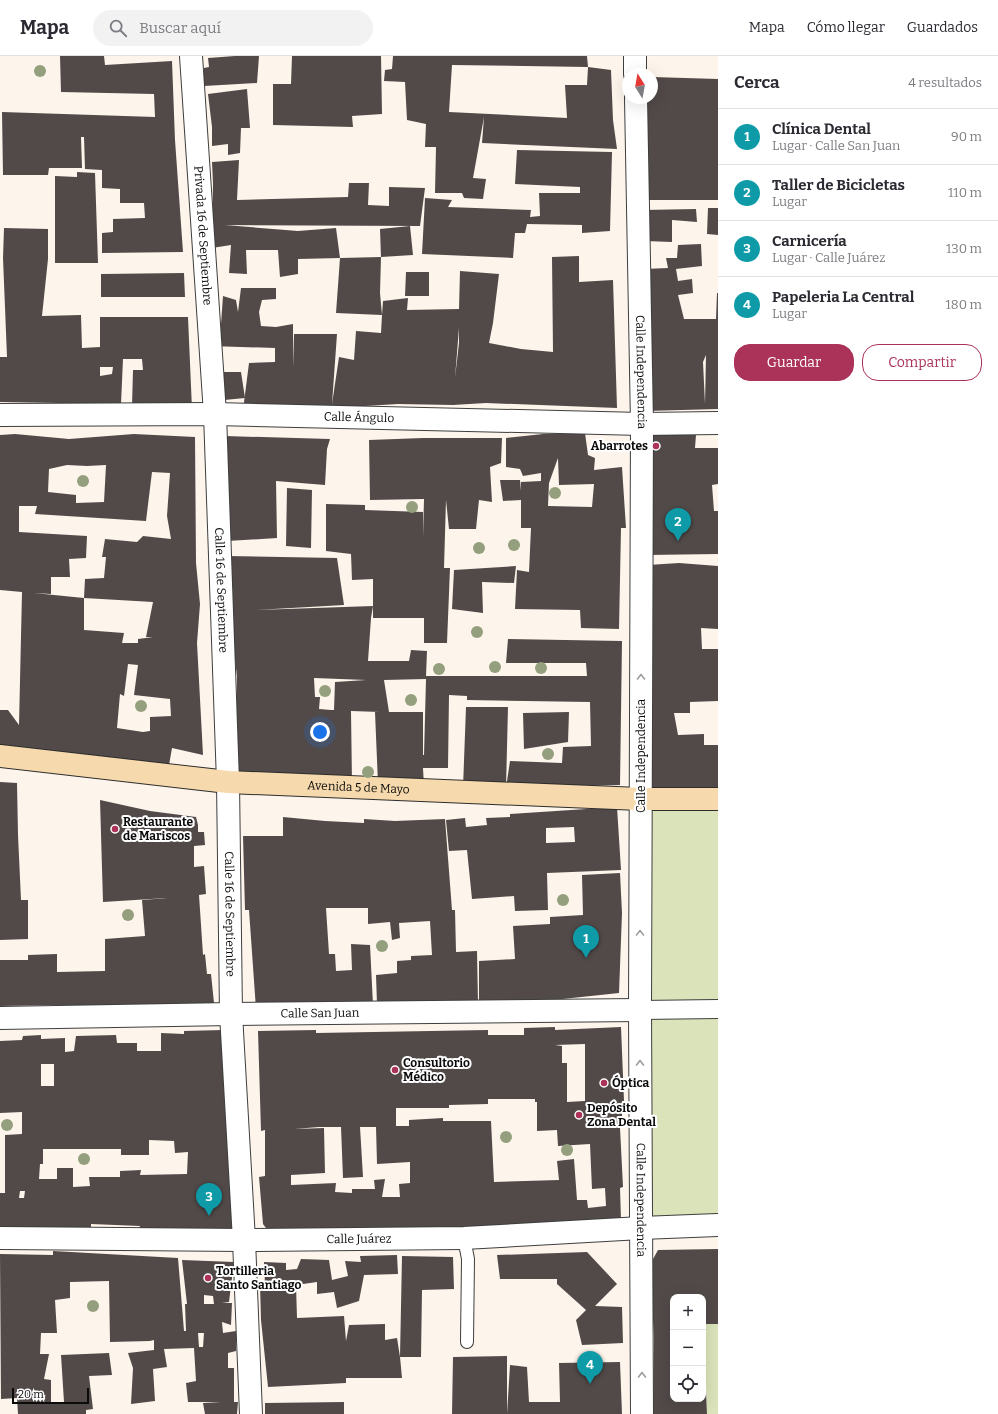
<!DOCTYPE html>
<html lang="es">
<head>
<meta charset="utf-8">
<style>
	body { margin:0; font-family:Bitter,serif; background:#f2f2f3; color:#2b2b33 }
	.controls { position:absolute; right:12px; bottom:12px; display:grid; overflow:hidden; border-radius:8px; box-shadow:0 4px 16px #0002 }
	.controls button { width:36px; height:36px; display:grid; place-items:center; padding:0; border:0; border-bottom:1px solid #e1e1e2; background:#fff; color:#2b2b33; font:20px sans-serif }
	.compass { position:absolute; left:622px; top:12px; width:36px; height:36px; border-radius:50%; background:#fff; box-shadow:0 4px 16px #0002; rotate:349deg }
	.scale { position:absolute; left:12px; bottom:10px; width:77px; box-sizing:border-box; padding-left:4px; border:2px solid #0b0b0b; border-top:0; font-size:11px; line-height:14px; white-space:nowrap; color:#0b0b0b; -webkit-text-stroke:3px #fff; paint-order:stroke }
	.you { position:absolute; left:320px; top:676px; width:14px; height:14px; margin:-10px; border:3px solid #fff; border-radius:50%; background:#1a73e8; box-shadow:0 0 0 6px #1a73e833 }
	.badge { display:grid; place-items:center; width:26px; height:26px; border-radius:50%; background:#ab3359; color:#fff; font-size:13px; font-weight:700 }
	.pin { position:absolute; translate:-50% -33px; filter:drop-shadow(0 1px 2px #0008) }
	.pin::after { content:''; position:absolute; top:21px; width:14px; height:12px; background:inherit; clip-path:polygon(0 0,100% 0,50% 100%) }
	.list { margin:0; padding:0; list-style:none }
	h2 { display:flex; justify-content:space-between; align-items:center; height:52px; margin:0; padding:0 16px; font-size:17px }
	h2 small { font-size:13px; font-weight:400; color:#7c7c81 }
	.list li { display:grid; grid-template-columns:26px 1fr auto; gap:12px; align-items:center; box-sizing:border-box; height:56px; padding:0 16px; border-top:1px solid #e1e1e2 }
	.list b { display:block; font-size:15px; white-space:nowrap }
	.list p { margin:0; font-size:13px; white-space:nowrap; color:#7c7c81 }
	.list em { font-size:13px; font-style:normal; color:#7c7c81 }
	.actions { display:flex; gap:8px; padding:12px 16px }
	.actions a { flex:1; padding:9px 0; border:1px solid #ab3359; border-radius:16px; text-align:center; font-size:14px; color:#ab3359 }
	.actions .main { background:#ab3359; color:#fff }
	.icon { flex:none; width:22px; height:22px; fill:none; stroke:currentColor; stroke-width:2; stroke-linecap:round; stroke-linejoin:round }
	.map { position:relative; flex:none; width:718px; height:1358px; overflow:hidden }
	header { display:flex; align-items:center; gap:24px; box-sizing:border-box; height:56px; padding:0 20px; background:#fff; border-bottom:1px solid #e1e1e2 }
	header strong { font-size:19px }
	nav { display:flex; gap:22px; margin-inline-start:auto; font-size:14px }
	.search { width:280px; height:36px; background:#f2f2f3; display:flex; align-items:center; gap:10px; box-sizing:border-box; padding:0 14px; border-radius:22px; color:#7c7c81; font-size:15px }
	main { display:flex }
	aside { flex:1; background:#fff }
	.map>svg:first-child { display:block }
	.green { fill:#dae3b9 }
	.building { fill:#524a49; fill-rule:evenodd }
	.lines { fill:none; stroke-linecap:round; stroke-linejoin:round }
	.service-casing { stroke:#3e3e3e; stroke-width:14 }
	.pedestrian-casing { stroke:#3e3e3e; stroke-width:20 }
	.minor-casing { stroke:#3e3e3e; stroke-width:24 }
	.secondary-casing { stroke:#2d2d2d; stroke-width:24 }
	.service { stroke:#fff; stroke-width:12 }
	.pedestrian { stroke:#fff; stroke-width:18 }
	.minor { stroke:#fff; stroke-width:22 }
	.secondary { stroke:#f6daad; stroke-width:22 }
	.tree { fill:#94a07d }
	.oneway { stroke:#9d9d9d }
	.poi-dot { fill:#ab3359; stroke:#fff; stroke-width:1.5 }
	.labels { text-anchor:middle; stroke-width:4; stroke-linejoin:round; paint-order:stroke }
	.street-label { font-size:12px; fill:#0b0b0b; stroke:#fff }
	.poi-label { font-size:12px; font-weight:bold; fill:#0b0b0b; stroke:#fff; text-anchor:start }
</style>
</head>
<body>
<header>
<strong>Mapa</strong>
<div class="search"><svg class="icon" aria-label="search" viewBox="0 0 24 24"><circle cx="10" cy="10" r="6"/><path d="M15 15l6 6"/></svg>Buscar aquí</div>
<nav><a>Mapa</a><a>Cómo llegar</a><a>Guardados</a></nav>
</header>
<main>
<div class="map">
<svg width="718" height="1358" viewBox="0 0 718 1358">
	<rect width="100%" height="100%" fill="#fdf5eb"/>
	<!-- green -->
	<g class="green">
		<polygon points="650,752 718,752 718,1159 649,1162"/>
		<polygon points="704,1268 718,1268 718,1358 707,1358"/>
	</g>
	<!-- building -->
	<g class="building">
		<polygon points="60,0 104,0 105,9 172,5 175,84 183,196 102,197 102,177 113,176 113,163 145,162 144,147 120,147 120,133 102,132 102,114 85,113 84,81 81,81 82,112 49,112 48,119 3,119 2,56 155,61 154,38 61,36"/>
		<polygon points="235,0 259,0 257,27 204,30 204,12 209,11 208,2"/>
		<polygon points="292,0 381,0 382,58 352,60 353,71 273,69 273,28 291,28"/>
		<polygon points="393,0 587,0 588,11 452,9 449,56 567,62 565,29 587,29 588,11 611,14 613,64 617,93 482,87 484,61 473,122 486,123 483,143 464,142 462,137 435,137 436,91 425,91 426,68 407,64 405,26 384,25 385,14 392,13"/>
		<polygon points="652,21 718,23 718,144 643,144 641,42 652,42"/>
		<polygon points="247,33 250,72 241,72 240,97 228,99 228,88 212,90 212,71 208,38"/>
		<polygon points="517,94 612,96 610,175 582,177 582,169 527,168 525,177 515,177 513,202 422,198 425,142 452,144 448,151 531,154 530,161 540,160 539,137 580,137 580,131 515,128"/>
		<polygon points="239,104 237,144 348,141 349,127 369,127 368,149 389,150 389,131 425,132 420,170 225,169 298,175 336,172 340,202 298,203 298,218 280,221 278,194 246,194 247,218 229,217 231,189 212,192 213,128 212,106"/>
		<polygon points="77,116 95,117 98,207 55,207 55,120 77,121"/>
		<polygon points="708,152 718,152 718,179 707,178"/>
		<polygon points="696,153 697,166 672,164 672,186 644,185 643,154"/>
		<polygon points="410,170 413,199 381,201 380,173"/>
		<path d="M4 172 48 173V203L42 260 81 259 82 292 100 291V261H188L192 353 132 350 133 314H143L142 303H123L121 348 0 346V301H7L3 202ZM100 311H113L112 318 100 320Z"/>
		<path d="M701 188 702 210 676 213 678 225 692 223 693 237 678 239 684 263H716L717 237H718V353L645 355 644 213 668 212 666 202H677L678 189ZM706 299 705 348 703 306Z"/>
		<path d="M579 200V226L613 224 617 352 486 347 453 349 398 348 332 352 243 354 249 307 275 306V292L210 290 209 268H221L223 240 236 244 238 256 241 232H276V243L262 244 259 256 261 270 276 271 293 268V312L294 278H337L332 348 339 301 354 304 356 275 381 277 382 259 336 257 340 202 381 201 380 237 382 259 383 245 408 242 407 254 459 253 460 215 499 218 493 267 489 287 521 293 553 296 552 201ZM459 272V287L455 322Z"/>
		<polygon points="406,216 429,216 429,240 405,240"/>
		<polygon points="184,217 185,241 101,241 101,218"/>
		<polygon points="217,316 241,316 245,342 214,345"/>
		<path d="M585 377 588 399 595 402 594 414 622 411 626 472H621L619 573 581 572 580 554 515 553 517 514 529 516 531 472H521V444L503 445 500 424H520L521 435V426L541 425V417L523 420 520 413 506 411V382L543 378ZM558 402 559 429 594 428 592 451 548 450 549 427Z"/>
		<path d="M15 378 69 383 134 378 195 381 196 507 200 548 197 587 203 699 172 692 168 715 83 699 0 689V654H8L19 669 22 536 0 534V379ZM67 409 87 410 106 409 104 446 76 447V439L48 436 49 413ZM152 416 170 417 167 460 171 483 143 480 137 486 105 483 102 501H106L104 522 85 523 84 542 153 546 146 581H153L138 583V587H122L124 577 84 574V542L34 537 51 538V521H70L69 503 86 502 87 480 19 476V450H37L35 458 146 465ZM128 608 138 609 134 639 170 643 171 660 150 661V675L143 676 117 672 120 638 124 640Z"/>
		<polygon points="648,378 696,379 695,392 718,392 718,428 712,429 714,455 718,455 718,498 647,499"/>
		<polygon points="225,380 330,383 327,393 325,429 276,425 277,482 227,485"/>
		<path d="M423 382H502L501 407 490 411 492 446 479 444 476 473H449L446 444 444 512H450L447 587H424V562H373V550L371 562 368 605H409L411 594 427 595 426 620H587L586 607H506L508 583 622 585 620 729 506 732H463L466 651H508L506 732 510 705 562 707 563 691 591 690 590 646 467 644V640L449 639 448 712H423L424 730 378 728 375 656H380L351 655 352 727 236 721 237 620 229 555 227 500 337 502 344 549 256 554 373 550V523L352 524 351 498 326 495V448L365 449V454L423 456V481L424 443 370 444 369 384ZM314 622 366 624 335 626 334 654H331L319 653 320 641H315ZM426 623 424 699H423V656H389L384 624Z"/>
		<polygon points="287,432 312,434 311,492 286,490"/>
		<polygon points="679,507 718,510 718,573 701,572 702,593 718,593 718,645 690,646 690,657 674,657 678,679 704,678 704,689 718,689 718,731 650,731 648,509"/>
		<polygon points="516,510 514,527 482,526 483,557 452,553 454,514"/>
		<polygon points="569,656 568,686 524,693 523,657"/>
		<polygon points="0,726 17,727 18,779 21,844 28,844 28,883 0,884"/>
		<polygon points="100,744 150,755 196,761 198,769 198,776 204,776 205,789 194,790 194,811 204,810 206,838 199,839 203,899 205,898 207,918 211,918 214,947 171,949 170,948 108,952 108,949 56,951 56,949 0,950 0,904 28,904 28,899 57,898 57,916 105,915 105,883 145,880 142,844 167,842 103,846"/>
		<path d="M617 751 621 814 547 817 548 854 515 855 514 840 472 843 467 794 449 795 446 764 465 762 466 771 487 769 486 762 510 761V758ZM574 771 575 786 546 787V772Z"/>
		<polygon points="283,761 325,765 364,767 364,763 395,765 445,763 452,854 455,854 456,896 477,895 478,947 377,948 376,919 397,917 397,905 411,904 411,900 432,899 430,865 399,867 400,882 392,884 390,866 368,868 368,852 326,852 329,898 335,898 336,915 352,914 351,888 370,889 373,949 256,953 249,854 245,854 243,780 283,780"/>
		<polygon points="620,817 622,857 619,937 553,944 479,947 479,905 515,903 513,870 550,868 550,861 583,859 582,819"/>
		<path d="M555 971V974L621 971 624 1045H622V1072H620L623 1131 620 1132 621 1164 411 1174 269 1176 263 1168 259 1121 265 1120V1074L261 1075 258 975 316 974V977L488 974V979H524V972ZM585 988V1045L567 1046V1007H562V990L555 989ZM488 1043H535V1046H537V1075L557 1074 558 1090 590 1088 592 1133 605 1132 606 1150 588 1152 587 1144H577L574 1103 557 1105 559 1124 494 1126 491 1065H443V1062L409 1064V1070H396V1052H449V1049L488 1048ZM319 1071H341L343 1122 363 1121 360 1071H376L377 1108 410 1106V1127L399 1128 400 1141H382L385 1123 374 1124 375 1133H352V1137L335 1136 336 1127 291 1129V1119L325 1117 324 1072 294 1073Z"/>
		<path d="M223 974 225 1054 232 1146V1176L139 1173 140 1170 91 1168V1174L0 1172V1137H5V1079L22 1078V1056L0 1057V985L22 984 23 980 41 979V983L65 982V996L74 995 76 980 116 979 117 987H137V995H161V977L184 978V975ZM41 1008H54V1030H41ZM149 1084 174 1085 175 1097 188 1096 187 1118 140 1119 141 1114 120 1115V1121H89L90 1130 73 1131V1112H57V1123H39L40 1108H43V1093H121V1099H149ZM20 1135H25L24 1142H19Z"/>
		<polygon points="718,1193 718,1268 703,1268 703,1241 673,1241 673,1343 703,1343 703,1292 704,1292 707,1358 653,1358 654,1281 652,1246 650,1245 652,1205 658,1194"/>
		<path d="M53 1195 178 1202 184 1275H186L185 1248H187L182 1204 234 1206 229 1246 222 1247H232L231 1269 222 1266 223 1277 236 1275V1295L228 1297V1312H234V1346H238L237 1358H205L203 1347 221 1346H188L186 1327 196 1325 194 1292 164 1293 167 1311 153 1313 155 1345 131 1348 133 1312 128 1297 154 1294V1284L150 1285 110 1286 109 1225 70 1226V1242L55 1244 57 1277H41L40 1298H49L44 1323 51 1324V1347L64 1346 61 1299 109 1297 112 1319 89 1320 93 1353 86 1354V1358H18L17 1342 1 1343 0 1198 53 1199ZM204 1239 213 1240 214 1248H204ZM198 1277H204L203 1291H199Z"/>
		<polygon points="587,1196 617,1228 595,1250 622,1251 623,1287 582,1289 576,1264 586,1254 557,1228 557,1223 500,1223 497,1199"/>
		<polygon points="397,1199 398,1218 364,1219 359,1245 337,1252 334,1236 317,1238 317,1226 296,1229 297,1262 344,1260 346,1285 349,1269 385,1268 385,1284 397,1282 400,1301 402,1200 453,1201 454,1233 422,1234 421,1301 400,1301 402,1322 346,1322 346,1327 268,1331 261,1264 260,1228 265,1228 264,1206 286,1207 286,1214 297,1213 301,1203 329,1204 332,1224 348,1220 345,1205 361,1206 360,1200"/>
		<polygon points="507,1300 507,1358 452,1358 453,1301"/>
		<polygon points="620,1306 622,1358 507,1358 510,1309 527,1311 529,1346 560,1346 559,1307"/>
		<polygon points="344,1346 344,1358 265,1358 265,1347"/>
	</g>
	<g class="lines">
		<defs>
			<polyline id="service" points="464,1182 468,1203 467,1286"/>
			<polyline id="pedestrian" points="640,954 718,953"/>
			<g id="minor">
				<path id="s1" d="M191 0 215 358 228 726 231 958 244 1184 251 1358"/>
				<polyline points="635,0 635,18"/>
				<path id="s2" d="M636 42 642 368 640 954 642 1358"/>
				<path id="s3" d="M0 359 215 358 642 368 718 367"/>
				<path id="s4" d="M0 962 231 958 640 954"/>
				<path id="s5" d="M0 1182 244 1184 464 1182 641 1172 718 1169"/>
			</g>
			<g id="secondary">
				<path id="s6" d="M0 700 228 726 640 743H718"/>
			</g>
		</defs>
		<!-- service casing -->
		<use href="#service" class="service-casing"/>
		<!-- pedestrian casing -->
		<use href="#pedestrian" class="pedestrian-casing"/>
		<!-- minor casing -->
		<use href="#minor" class="minor-casing"/>
		<!-- secondary casing -->
		<use href="#secondary" class="secondary-casing"/>
		<!-- service -->
		<use href="#service" class="service"/>
		<!-- pedestrian -->
		<use href="#pedestrian" class="pedestrian"/>
		<!-- minor -->
		<use href="#minor" class="minor"/>
		<!-- secondary -->
		<use href="#secondary" class="secondary"/>
	</g>
	<!-- trees -->
	<g class="tree">
		<circle cx="40" cy="15" r="6"/>
		<circle cx="83" cy="425" r="6"/>
		<circle cx="555" cy="437" r="6"/>
		<circle cx="412" cy="451" r="6"/>
		<circle cx="514" cy="489" r="6"/>
		<circle cx="479" cy="492" r="6"/>
		<circle cx="477" cy="576" r="6"/>
		<circle cx="495" cy="611" r="6"/>
		<circle cx="541" cy="612" r="6"/>
		<circle cx="439" cy="613" r="6"/>
		<circle cx="325" cy="635" r="6"/>
		<circle cx="411" cy="644" r="6"/>
		<circle cx="141" cy="650" r="6"/>
		<circle cx="548" cy="698" r="6"/>
		<circle cx="368" cy="716" r="6"/>
		<circle cx="563" cy="844" r="6"/>
		<circle cx="128" cy="859" r="6"/>
		<circle cx="382" cy="890" r="6"/>
		<circle cx="7" cy="1069" r="6"/>
		<circle cx="506" cy="1081" r="6"/>
		<circle cx="567" cy="1094" r="6"/>
		<circle cx="84" cy="1103" r="6"/>
		<circle cx="93" cy="1250" r="6"/>
	</g>
	<!-- one-way arrows -->
	<defs><path id="oneway-chevron" d="M-2-3.5L2.5 0L-2 3.5" fill="none" stroke-width="1.6" stroke-linecap="round" stroke-linejoin="round"/></defs>
	<g class="oneway">
		<use href="#oneway-chevron" transform="translate(641 621) rotate(-90)"/>
		<use href="#oneway-chevron" transform="translate(640 877) rotate(-90)"/>
		<use href="#oneway-chevron" transform="translate(640 1007) rotate(-90)"/>
		<use href="#oneway-chevron" transform="translate(642 1319) rotate(-90)"/>
	</g>
	<!-- markers -->
	<g class="poi-dot">
		<circle cx="656" cy="390" r="4"/>
		<circle cx="115" cy="773" r="4"/>
		<circle cx="395" cy="1014" r="4"/>
		<circle cx="604" cy="1027" r="4"/>
		<circle cx="579" cy="1059" r="4"/>
		<circle cx="208" cy="1222" r="4"/>
	</g>
	<g class="labels">
		<!-- street labels -->
		<g class="street-label">
			<text dy="4" stroke="none"><textPath href="#s1" startOffset="180">Privada 16 de Septiembre</textPath></text>
			<text dy="4" stroke="none"><textPath href="#s2" startOffset="274">Calle Independencia</textPath></text>
			<text dy="4" stroke="none"><textPath href="#s3" startOffset="359">Calle Ángulo</textPath></text>
			<text dy="4" stroke="none"><textPath href="#s1" startOffset="535">Calle 16 de Septiembre</textPath></text>
			<text transform="translate(641 700) rotate(-90)" y="4">Calle Independencia</text>
			<text dy="4" stroke="none"><textPath href="#s6" startOffset="360">Avenida 5 de Mayo</textPath></text>
			<text dy="4" stroke="none"><textPath href="#s1" startOffset="859">Calle 16 de Septiembre</textPath></text>
			<text dy="4" stroke="none"><textPath href="#s4" startOffset="320">Calle San Juan</textPath></text>
			<text dy="4" stroke="none"><textPath href="#s2" startOffset="1102">Calle Independencia</textPath></text>
			<text dy="4" stroke="none"><textPath href="#s5" startOffset="359">Calle Juárez</textPath></text>
		</g>
		<!-- poi labels -->
		<g class="poi-label">
			<text x="648" y="394" text-anchor="end">Abarrotes</text>
			<text x="123" y="770">Restaurante<tspan x="123" dy="14">de Mariscos</tspan></text>
			<text x="403" y="1011">Consultorio<tspan x="403" dy="14">Médico</tspan></text>
			<text x="612" y="1031">Óptica</text>
			<text x="587" y="1056">Depósito<tspan x="587" dy="14">Zona Dental</tspan></text>
			<text x="216" y="1219">Tortilleria<tspan x="216" dy="14">Santo Santiago</tspan></text>
		</g>
	</g>
</svg>
<div class="controls">
<button>+</button>
<button>−</button>
<button><svg class="icon" aria-label="locate" viewBox="0 0 24 24"><circle cx="12" cy="12" r="6"/><path d="M12 2v4M12 18v4M2 12h4M18 12h4"/></svg></button>
</div>
<svg class="compass" viewBox="-18 -18 36 36"><path d="M0-13l5 13h-10z" fill="#e53935"/><path d="M0 13l5-13h-10z" fill="#7c7c81"/></svg>
<div class="scale">20 m</div>
<div class="you"></div>
<div class="pin badge" style="left:586px;top:902px;background:#0f9aa8">1</div>
<div class="pin badge" style="left:678px;top:485px;background:#0f9aa8">2</div>
<div class="pin badge" style="left:209px;top:1160px;background:#0f9aa8">3</div>
<div class="pin badge" style="left:590px;top:1328px;background:#0f9aa8">4</div>
</div>
<aside>
<h2>Cerca<small>4 resultados</small></h2>
<ul class="list">
<li><span class="badge" style="background:#0f9aa8">1</span><div><b>Clínica Dental</b><p>Lugar · Calle San Juan</p></div><em>90 m</em></li>
<li><span class="badge" style="background:#0f9aa8">2</span><div><b>Taller de Bicicletas</b><p>Lugar</p></div><em>110 m</em></li>
<li><span class="badge" style="background:#0f9aa8">3</span><div><b>Carnicería</b><p>Lugar · Calle Juárez</p></div><em>130 m</em></li>
<li><span class="badge" style="background:#0f9aa8">4</span><div><b>Papeleria La Central</b><p>Lugar</p></div><em>180 m</em></li>
</ul>
<div class="actions"><a class="main">Guardar</a><a>Compartir</a></div>
</aside>
</main>
</body>
</html>
